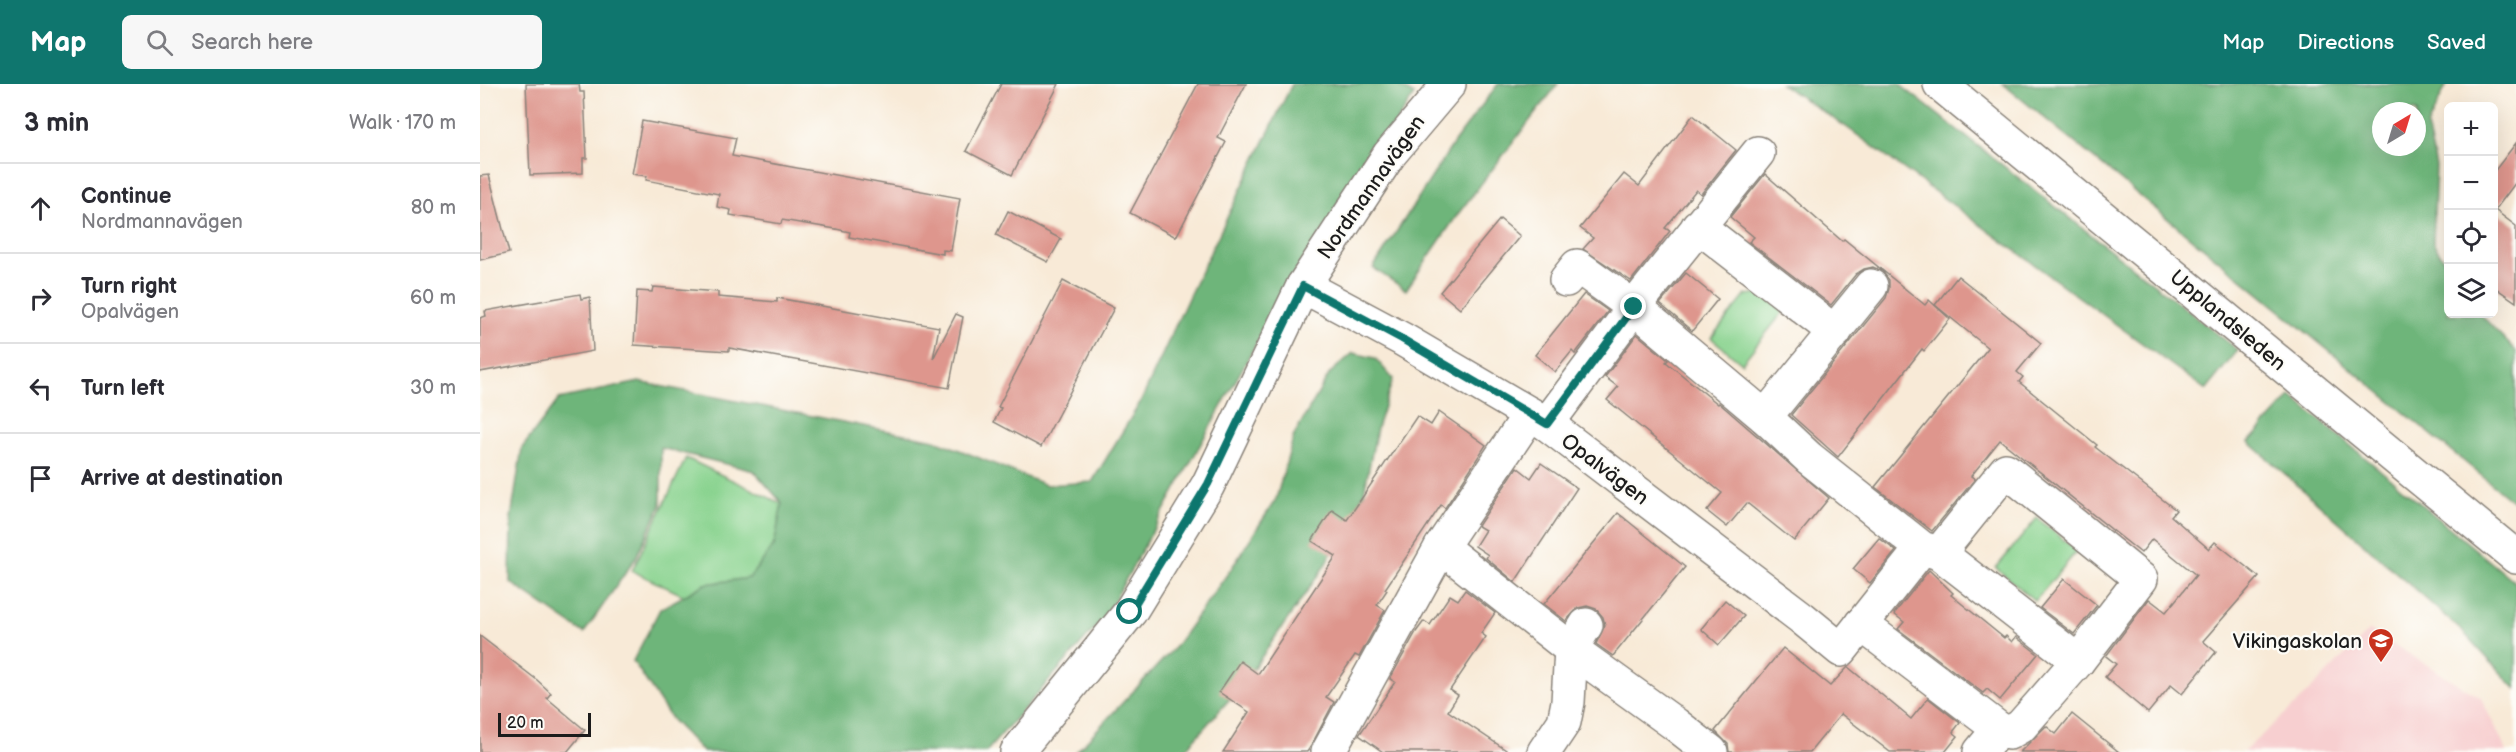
<!DOCTYPE html>
<html lang="en">
<head>
<meta charset="utf-8">
<style>
	body { margin:0; font-family:"Balsamiq Sans",sans-serif; background:#f7f7f7; color:#2b2b33 }
	.controls { position:absolute; right:18px; top:18px; display:grid; overflow:hidden; border-radius:9px; box-shadow:0 6px 24px #0002 }
	.controls button { width:54px; height:54px; display:grid; place-items:center; padding:0; border:0; border-bottom:2px solid #e1e1e2; background:#fff; color:#2b2b33; font:30px sans-serif }
	.compass { position:absolute; left:1892px; top:18px; width:54px; height:54px; border-radius:50%; background:#fff; box-shadow:0 6px 24px #0002; rotate:38deg }
	.scale { position:absolute; left:18px; bottom:15px; width:93px; box-sizing:border-box; padding-left:6px; border:3px solid #1c1c1c; border-top:0; font-size:16px; line-height:21px; white-space:nowrap; color:#1c1c1c; -webkit-text-stroke:4px #fdfcf7; paint-order:stroke }
	.stop { position:absolute; width:18px; height:18px; margin:-14px; border:4px solid #0f766e; border-radius:50%; background:#fff }
	.stop.end { background:#0f766e; border-color:#fff; box-shadow:0 2px 6px #0008 }
	.list { margin:0; padding:0; list-style:none }
	h2 { display:flex; justify-content:space-between; align-items:center; height:78px; margin:0; padding:0 24px; font-size:26px }
	h2 small { font-size:20px; font-weight:400; color:#7c7c81 }
	.list li { display:grid; grid-template-columns:39px 1fr auto; gap:18px; align-items:center; box-sizing:border-box; height:90px; padding:0 24px; border-top:2px solid #e1e1e2 }
	.list b { display:block; font-size:22px; white-space:nowrap }
	.list p { margin:0; font-size:20px; white-space:nowrap; color:#7c7c81 }
	.list em { font-size:20px; font-style:normal; color:#7c7c81 }
	.icon { flex:none; width:33px; height:33px; fill:none; stroke:currentColor; stroke-width:2; stroke-linecap:round; stroke-linejoin:round }
	.map { position:relative; flex:none; width:2036px; height:668px; overflow:hidden }
	header { display:flex; align-items:center; gap:36px; box-sizing:border-box; height:84px; padding:0 30px; background:#0f766e; color:#fff }
	header strong { font-size:28px }
	nav { display:flex; gap:33px; margin-inline-start:auto; font-size:21px }
	.search { width:420px; height:54px; background:#f7f7f7; display:flex; align-items:center; gap:15px; box-sizing:border-box; padding:0 21px; border-radius:9px; color:#7c7c81; font-size:22px }
	main { display:flex }
	aside { flex:1; background:#fff }
	.map>svg:first-child { display:block }
	.built { fill:#f7cfd0 }
	.green { fill:#89d38f; stroke:#527856; stroke-width:1.5 }
	.forest { fill:#6eb57a; stroke:#45684b; stroke-width:1.5; fill-rule:evenodd }
	.building { fill:#de968d }
	.lines { fill:none; stroke-linecap:round; stroke-linejoin:round }
	.minor-casing { stroke:#8a837a; stroke-width:36 }
	.minor { stroke:#fff; stroke-width:33 }
	.route { stroke:#0f766e; stroke-width:8 }
	.labels { text-anchor:middle; stroke-width:4.5; stroke-linejoin:round; paint-order:stroke }
	.street-label { font-size:21px; fill:#1c1c1c; stroke:#fdfcf7 }
	.poi-label { font-size:21px; fill:#1c1c1c; stroke:#fdfcf7; text-anchor:end }
</style>
</head>
<body>
<header>
<strong>Map</strong>
<div class="search"><svg class="icon" aria-label="search" viewBox="0 0 24 24"><circle cx="10" cy="10" r="6"/><path d="M15 15l6 6"/></svg>Search here</div>
<nav><a>Map</a><a>Directions</a><a>Saved</a></nav>
</header>
<main>
<aside>
<h2>3 min<small>Walk · 170 m</small></h2>
<ul class="list">
<li><svg class="icon" aria-label="ahead" viewBox="0 0 24 24"><path d="M12 20V5M6 11l6-6 6 6"/></svg><div><b>Continue</b><p>Nordmannavägen</p></div><em>80 m</em></li>
<li><svg class="icon" aria-label="right" viewBox="0 0 24 24"><path d="M7 20v-9h11M14 6l5 5-5 5"/></svg><div><b>Turn right</b><p>Opalvägen</p></div><em>60 m</em></li>
<li><svg class="icon" aria-label="left" viewBox="0 0 24 24"><path d="M17 20v-9H6M10 6l-5 5 5 5"/></svg><div><b>Turn left</b></div><em>30 m</em></li>
<li><svg class="icon" aria-label="arrive" viewBox="0 0 24 24"><path d="M6 21V4h12l-3 4 3 4H6"/></svg><div><b>Arrive at destination</b></div></li>
</ul>
</aside>
<div class="map">
<svg width="2036" height="668" viewBox="0 0 2036 668">
	<rect width="100%" height="100%" fill="#fdfcf7"/>
	<filter id="ink" filterUnits="userSpaceOnUse"><feTurbulence type="fractalNoise" baseFrequency=".0167" numOctaves="2"/><feDisplacementMap in="SourceGraphic" scale="12" xChannelSelector="R" yChannelSelector="G"/><feConvolveMatrix kernelMatrix="1 2 1 2 8 2 1 2 1" color-interpolation-filters="sRGB"/></filter>
	<filter id="wash" filterUnits="userSpaceOnUse"><feTurbulence type="fractalNoise" baseFrequency=".008" numOctaves="4" result="noise"/><feDisplacementMap in="SourceGraphic" scale="24" xChannelSelector="R" yChannelSelector="G"/><feGaussianBlur stdDeviation="1.35" result="paint"/><feColorMatrix in="noise" values="0 0 0 0 0 0 0 0 0 0 0 0 0 0 0 0 0 1.4 0 .05"/><feComposite in="paint" operator="in"/></filter>
	<g filter="url(#wash)">
		<rect width="100%" height="100%" fill="#f8ead7"/>
		<!-- built -->
		<polygon class="built" points="1890,546 2001,614 2027,668 1763,668 1815,621"/>
		<!-- green -->
		<g class="green">
			<polygon points="1282,209 1304,227 1262,279 1231,254 1266,211"/>
			<polygon points="206,374 311,424 257,537 152,487"/>
			<polygon points="1557,434 1597,467 1555,517 1516,484"/>
		</g>
		<!-- forest -->
		<g class="forest">
			<polygon points="812,0 916,0 934,11 884,89 822,177 625,533 506,668 223,668 192,636 153,577 180,525 225,500 269,494 294,462 302,419 274,387 181,364 181,421 155,475 104,549 30,498 31,434 42,364 79,315 159,298 455,356 566,401 612,398 661,317 708,214"/>
			<polygon points="1018,0 1078,0 978,130 926,206 893,184 975,57"/>
			<polygon points="1301,0 1419,0 1758,266 1726,306 1365,42"/>
			<path d="M1523 0H1967L1947 43 1956 82 1953 159 1968 182V230H2000L2036 267V420ZM1901 27H1937V63H1901Z"/>
			<polygon points="873,269 895,274 913,295 897,344 884,409 844,483 762,601 703,668 596,668 694,564 751,485 796,415 814,351 850,289"/>
			<polygon points="1811,312 2036,499 2036,605 1983,548 1769,358"/>
		</g>
		<g id="blocks">
			<!-- building -->
			<g class="building">
				<polygon points="46,0 99,0 100,8 104,8 107,74 103,74 103,89 50,91"/>
				<polygon points="521,0 579,0 532,91 486,67"/>
				<polygon points="718,0 766,0 738,54 746,58 696,153 650,129"/>
				<polygon points="1213,31 1256,66 1221,110 1216,106 1185,144 1190,147 1151,197 1103,165 1113,154 1100,144 1144,90 1159,102"/>
				<polygon points="162,37 256,54 252,72 480,114 471,167 463,166 463,170 369,153 370,148 356,145 302,136 301,140 250,131 251,126 237,123 239,110 166,96 167,92 152,90"/>
				<polygon points="2036,59 2036,98 2015,126 2036,142 2036,218 2013,202 2013,89"/>
				<polygon points="1285,90 1362,157 1364,155 1445,221 1449,216 1470,235 1444,267 1442,265 1358,373 1311,331 1406,214 1409,205 1409,196 1402,187 1393,183 1384,185 1376,190 1351,221 1269,158 1274,153 1250,133"/>
				<polygon points="9,91 29,169 0,176 0,92"/>
				<polygon points="528,127 581,155 568,178 516,151"/>
				<polygon points="1020,135 1040,152 980,225 960,208"/>
				<polygon points="1206,189 1238,215 1212,247 1180,220"/>
				<polygon points="1478,192 1561,259 1537,288 1543,293 1539,298 1617,361 1615,363 1696,426 1691,432 1729,465 1735,458 1779,493 1723,557 1736,568 1702,610 1691,601 1668,629 1625,593 1636,580 1626,572 1669,515 1686,528 1716,491 1672,455 1661,469 1520,356 1491,392 1495,395 1452,447 1395,403 1508,264 1455,221"/>
				<polygon points="583,197 634,224 561,363 514,338 521,324 518,323"/>
				<polygon points="173,203 238,208 238,213 297,218 297,214 459,243 453,275 476,230 483,233 469,304 249,264 249,267 154,261 157,207 172,208"/>
				<polygon points="100,210 101,215 110,213 113,267 0,288 0,234 6,232 5,227"/>
				<polygon points="1104,210 1128,227 1095,270 1092,267 1075,288 1055,271"/>
				<polygon points="1157,250 1188,276 1186,278 1238,320 1239,319 1349,414 1314,457 1267,419 1247,443 1227,427 1242,409 1127,316 1138,303 1125,293"/>
				<polygon points="959,328 1006,361 965,424 961,421 905,505 907,506 897,521 905,526 879,573 875,571 846,613 854,618 831,662 827,668 743,668 769,628 739,608 760,577 778,590 856,472 832,457 852,426 867,436 937,332 951,341"/>
				<polygon points="1061,379 1097,404 1035,498 1006,474 1008,471 995,462 1005,446 998,442 1037,383 1051,394"/>
				<polygon points="1138,429 1205,483 1133,572 1116,560 1125,541 1123,533 1116,525 1107,522 1098,524 1086,537 1064,520"/>
				<polygon points="1399,454 1416,467 1390,499 1373,485"/>
				<polygon points="1449,486 1473,509 1471,511 1524,554 1526,552 1532,558 1536,553 1558,570 1520,616 1507,605 1503,609 1418,545 1424,538 1414,530"/>
				<polygon points="1584,495 1617,521 1594,550 1560,524"/>
				<polygon points="985,506 1015,529 1001,549 1006,553 970,606 978,611 968,627 1029,668 903,668 879,651 915,598 910,595 936,548 944,537 950,541 970,511 978,516"/>
				<polygon points="1245,516 1264,532 1239,561 1221,545"/>
				<polygon points="0,552 57,596 71,609 67,614 105,646 87,668 0,668"/>
				<polygon points="1303,564 1350,602 1368,583 1431,635 1448,614 1480,639 1473,648 1478,652 1465,668 1410,668 1361,630 1330,668 1249,668 1248,660 1235,647"/>
				<polygon points="1592,630 1639,668 1540,668 1566,642 1576,650"/>
			</g>
		</g>
	</g>
	<g filter="url(#ink)">
		<use href="#blocks" fill-opacity="0" stroke="#8a837a" stroke-width="1.5"/>
		<g class="lines">
			<defs>
				<g id="minor">
					<polyline points="1460,0 2036,473"/>
					<polyline points="1218,142 1355,248"/>
					<polyline points="1086,196 1097,182 1154,223 1285,333 1329,374 1442,464 1459,469 1598,577 1541,642 1529,649 1519,645"/>
					<polyline points="823,202 922,255 1067,340 1322,534 1361,566 1442,464"/>
					<polyline points="1285,333 1391,202"/>
					<polyline points="1067,340 1154,223 1278,69"/>
					<polyline points="961,463 1091,565 1106,541"/>
					<polyline points="1459,469 1526,386 1661,495 1598,577"/>
					<polyline points="1381,540 1519,645 1500,668"/>
					<polyline points="1091,565 1195,640 1231,668"/>
					<polyline points="537,668 650,528 728,401 823,202 909,71 969,0"/>
					<polyline points="848,668 961,463 1050,330"/>
					<polyline points="1064,668 1084,638 1088,618 1091,565"/>
				</g>
			</defs>
			<!-- minor casing -->
			<use href="#minor" class="minor-casing"/>
			<!-- minor -->
			<use href="#minor" class="minor"/>
		</g>
	</g>
	<g class="lines" filter="url(#ink)">
		<!-- route -->
		<polyline class="route" points="650,528 728,400 823,202 922,255 1067,340 1154,223"/>
	</g>
	<!-- icons -->
	<defs>
		<symbol id="school-pin" viewBox="-11 -11 22 30"><path d="M0 17L-7.5 6A9.5 9.5 0 1 1 7.5 6Z" fill="#c8321e" stroke="#fdfcf7"/><path d="M0-5L7-2L0 1L-7-2ZM-4 1L0 2.5L4 1V4Q0 6-4 4Z" fill="#fff"/></symbol>
	</defs>
	<g fill-rule="evenodd">
		<use href="#school-pin" x="1886" y="542" width="30" height="40"/>
	</g>
	<g class="labels">
		<!-- street labels -->
		<g class="street-label">
			<text transform="translate(891 103) rotate(-55)" y="7">Nordmannavägen</text>
			<text transform="translate(1748 236) rotate(40)" y="7">Upplandsleden</text>
			<text transform="translate(1125 385) rotate(37)" y="7">Opalvägen</text>
		</g>
		<!-- poi labels -->
		<g class="poi-label">
			<text x="1882" y="564">Vikingaskolan</text>
		</g>
	</g>
</svg>
<div class="controls">
<button>+</button>
<button>−</button>
<button><svg class="icon" aria-label="locate" viewBox="0 0 24 24"><circle cx="12" cy="12" r="6"/><path d="M12 2v4M12 18v4M2 12h4M18 12h4"/></svg></button>
<button><svg class="icon" aria-label="layers" viewBox="0 0 24 24"><path d="M12 4l9 5-9 5-9-5zM3 14l9 5 9-5"/></svg></button>
</div>
<svg class="compass" viewBox="-18 -18 36 36"><path d="M0-13l5 13h-10z" fill="#e53935"/><path d="M0 13l5-13h-10z" fill="#7c7c81"/></svg>
<div class="scale">20 m</div>
<div class="stop" style="left:650px;top:528px"></div>
<div class="stop end" style="left:1154px;top:223px"></div>
</div>
</main>
</body>
</html>
